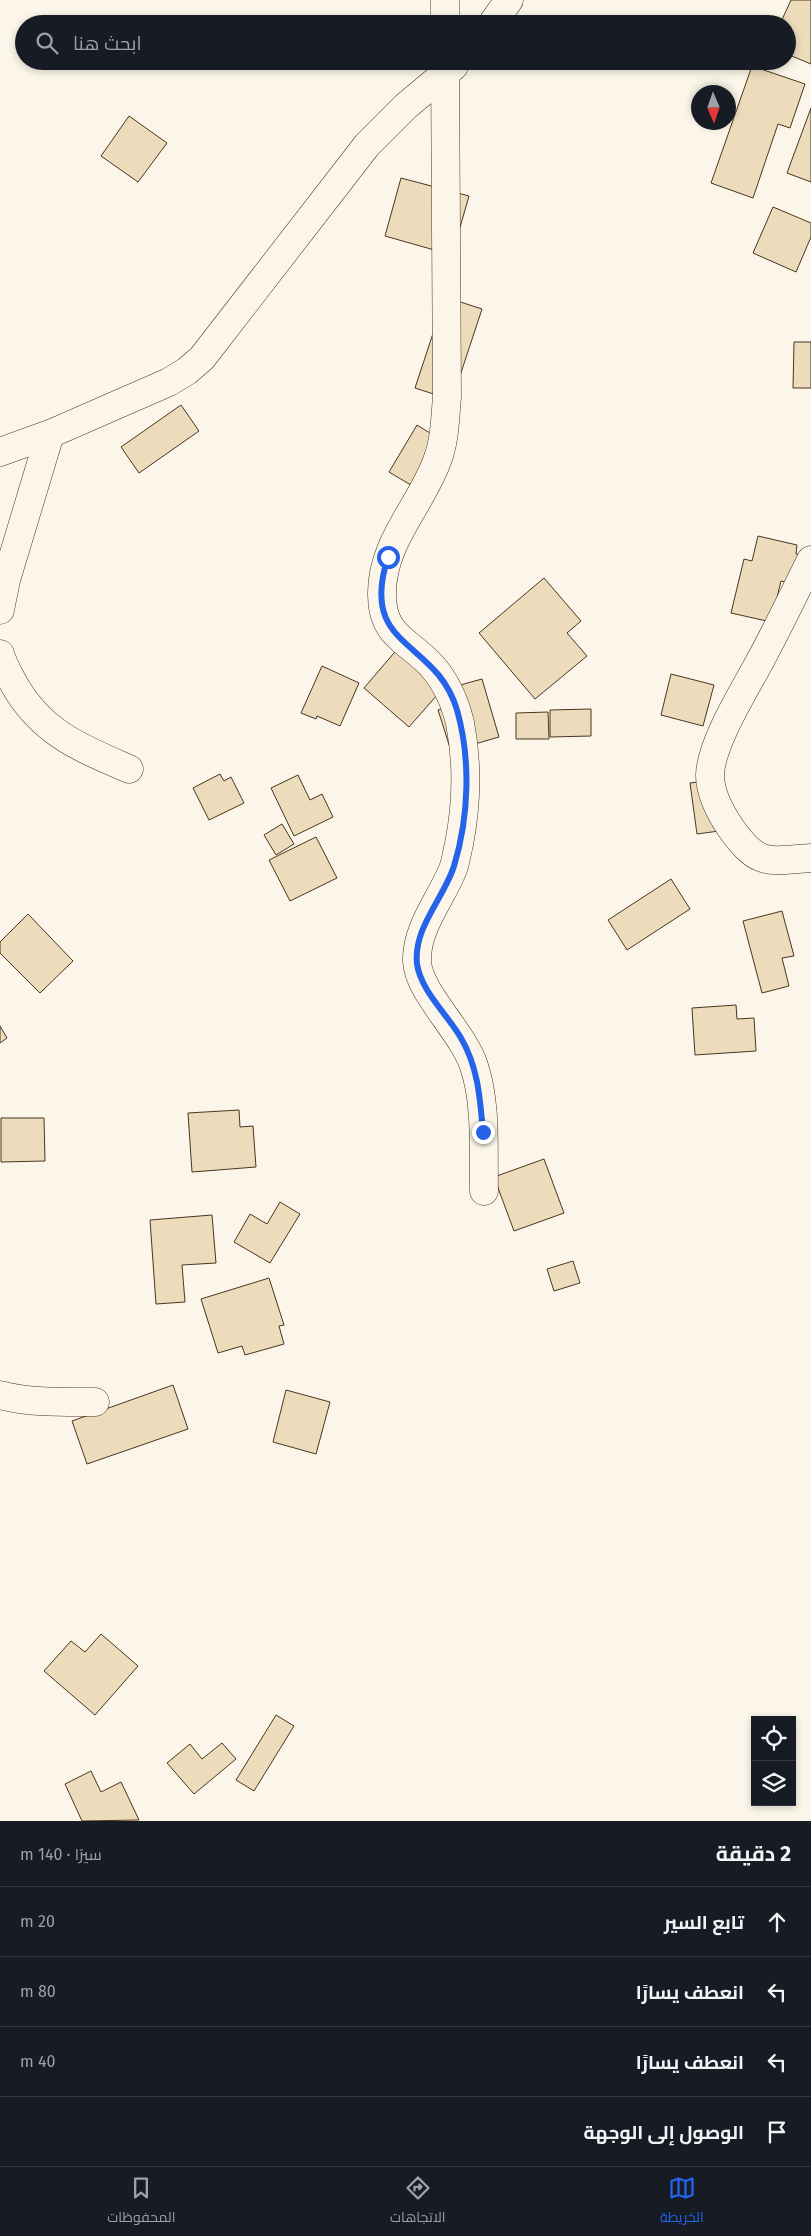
<!DOCTYPE html>
<html lang="ar">
<head>
<meta charset="utf-8">
<style>
	body { margin:0; font-family:"Fira Sans",Cairo,sans-serif; background:#242831; color:#f1f3f6; direction:rtl }
	.controls { position:absolute; right:15px; bottom:15px; display:grid; overflow:hidden; border-radius:0px; box-shadow:0 2px 8px #0003 }
	.controls button { width:45px; height:45px; display:grid; place-items:center; padding:0; border:0; border-bottom:1px solid #363941; background:#171b24; color:#f1f3f6; font:25px sans-serif }
	.compass { position:absolute; left:691px; top:85px; width:45px; height:45px; border-radius:50%; background:#171b24; box-shadow:0 2px 8px #0003; rotate:178deg }
	.stop { position:absolute; width:15px; height:15px; margin:-11px; border:4px solid #2563eb; border-radius:50%; background:#fff }
	.stop.end { background:#2563eb; border-color:#fff; box-shadow:0 1px 5px #0008 }
	.list { margin:0; padding:0; list-style:none }
	h2 { display:flex; justify-content:space-between; align-items:center; height:65px; margin:0; padding:0 20px; font-size:21px }
	h2 small { font-size:16px; font-weight:400; color:#9ea1a6 }
	.list li { display:grid; grid-template-columns:32px 1fr auto; gap:15px; align-items:center; box-sizing:border-box; height:70px; padding:0 20px; border-top:1px solid #363941 }
	.list b { display:block; font-size:19px; white-space:nowrap }
	.list em { font-size:16px; font-style:normal; color:#9ea1a6 }
	.icon { flex:none; width:28px; height:28px; fill:none; stroke:currentColor; stroke-width:2; stroke-linecap:round; stroke-linejoin:round }
	.map { position:relative; flex:none; width:811px; height:1821px; overflow:hidden; direction:ltr }
	.search { position:absolute; background:#171b24; box-shadow:0 2px 8px #0003; left:15px; right:15px; top:15px; height:55px; display:flex; align-items:center; gap:12px; box-sizing:border-box; padding:0 18px; border-radius:28px; color:#9ea1a6; font-size:19px }
	.sheet { height:345px; background:#171b24 }
	nav { display:flex; justify-content:space-around; align-items:center; box-sizing:border-box; height:70px; border-top:1px solid #363941; background:#171b24; font-size:14px; color:#9ea1a6 }
	nav a { display:grid; justify-items:center; gap:2px }
	nav .on { color:#2563eb }
	.map>svg:first-child { display:block }
	.building { fill:#ecdcbc; stroke:#4a3520 }
	.lines { fill:none; stroke-linecap:round; stroke-linejoin:round }
	.minor-casing { stroke:#4a3520; stroke-width:29 }
	.minor { stroke:#fbf6e9; stroke-width:28 }
	.route { stroke:#2563eb; stroke-width:6 }
</style>
</head>
<body>
<div class="map">
<svg width="811" height="1821" viewBox="0 0 811 1821">
	<rect width="100%" height="100%" fill="#fbf6e9"/>
	<!-- building -->
	<g class="building">
		<polygon points="791,0 811,0 811,64 787,54 787,24 780,24"/>
		<polygon points="752,66 805,84 790,128 778,124 753,198 711,183"/>
		<polygon points="811,108 811,182 787,173"/>
		<polygon points="129,116 167,143 138,182 101,156"/>
		<polygon points="401,178 469,196 452,255 385,236"/>
		<polygon points="773,207 811,223 811,237 796,272 753,253"/>
		<polygon points="445,297 482,309 452,400 415,388"/>
		<polygon points="794,342 811,342 811,388 793,388"/>
		<polygon points="181,405 199,431 139,473 121,447"/>
		<polygon points="417,425 454,448 426,494 389,472"/>
		<polygon points="758,536 797,545 796,554 811,557 808,588 781,581 771,622 731,613 744,559 752,561"/>
		<polygon points="544,578 581,621 567,633 587,656 535,699 479,633"/>
		<polygon points="400,646 445,686 409,727 364,688"/>
		<polygon points="322,666 359,683 340,726 317,716 316,719 301,713"/>
		<polygon points="671,674 714,685 703,726 661,715"/>
		<polygon points="482,679 499,737 451,751 438,710 458,704 453,687"/>
		<polygon points="591,709 591,736 550,737 550,710"/>
		<polygon points="548,712 549,739 516,739 516,713"/>
		<polygon points="220,774 224,781 231,777 244,803 209,820 193,788"/>
		<polygon points="298,775 310,800 322,794 333,817 294,836 271,788"/>
		<polygon points="706,781 734,829 697,834 690,783"/>
		<polygon points="282,824 294,844 276,855 264,835"/>
		<polygon points="316,837 337,878 290,901 269,860"/>
		<polygon points="671,879 690,909 627,950 608,920"/>
		<polygon points="782,911 794,956 782,958 789,986 762,993 743,921"/>
		<polygon points="28,914 73,961 40,993 0,953 0,942"/>
		<polygon points="736,1005 737,1019 754,1018 756,1051 695,1055 692,1008"/>
		<polygon points="0,1026 7,1038 0,1043"/>
		<polygon points="239,1110 240,1127 253,1126 256,1167 192,1172 188,1113"/>
		<polygon points="1,1118 44,1118 45,1161 1,1162"/>
		<polygon points="544,1159 564,1213 514,1231 494,1177"/>
		<polygon points="280,1202 300,1214 270,1263 234,1242 250,1214 267,1224"/>
		<polygon points="212,1215 216,1263 182,1265 185,1302 156,1304 150,1220"/>
		<polygon points="573,1261 580,1283 554,1291 547,1269"/>
		<polygon points="269,1278 284,1325 279,1326 284,1344 245,1355 242,1346 218,1353 201,1299"/>
		<polygon points="173,1385 188,1429 87,1464 72,1421"/>
		<polygon points="286,1390 330,1402 316,1454 273,1442"/>
		<polygon points="101,1634 138,1666 95,1715 44,1671 71,1641 85,1652"/>
		<polygon points="276,1715 294,1726 254,1791 236,1780"/>
		<polygon points="222,1743 236,1759 194,1794 167,1763 190,1744 202,1759"/>
		<polygon points="91,1771 101,1792 121,1782 139,1820 82,1821 65,1784"/>
	</g>
	<g class="lines">
		<defs>
			<g id="minor">
				<polyline points="445,0 445,24"/>
				<polyline points="492,24 509,0"/>
				<path d="M445 61 447 397C445 418 445 441 437 461 420 507 381 543 382 595 382 636 408 640 432 666 446 682 455 702 460 723 468 764 467 803 459 844 457 852 456 861 453 869 441 899 416 928 417 961 418 992 463 1032 474 1066 487 1105 483 1151 484 1191"/>
				<polyline points="0,452 50,434 169,382 187,371 202,358 367,145 406,106 454,66"/>
				<path d="M811 560C794 594 778 628 760 661 744 691 711 743 710 775 710 794 720 812 730 827 758 867 767 861 811 858"/>
				<polyline points="0,610 6,580 50,434"/>
				<path d="M0 654C3 665 10 676 15 686 43 734 81 748 129 769"/>
				<path d="M0 1395C31 1403 63 1402 95 1402"/>
			</g>
		</defs>
		<!-- minor casing -->
		<use href="#minor" class="minor-casing"/>
		<!-- minor -->
		<use href="#minor" class="minor"/>
	</g>
	<g class="lines">
		<!-- route -->
		<path class="route" d="M388 557C358 650 436 638 457 710 471 759 469 817 454 866 444 898 413 928 417 964 421 991 447 1014 461 1038 478 1067 480 1098 483 1132"/>
	</g>
</svg>
<div class="controls">
<button><svg class="icon" aria-label="locate" viewBox="0 0 24 24"><circle cx="12" cy="12" r="6"/><path d="M12 2v4M12 18v4M2 12h4M18 12h4"/></svg></button>
<button><svg class="icon" aria-label="layers" viewBox="0 0 24 24"><path d="M12 4l9 5-9 5-9-5zM3 14l9 5 9-5"/></svg></button>
</div>
<svg class="compass" viewBox="-18 -18 36 36"><path d="M0-13l5 13h-10z" fill="#e53935"/><path d="M0 13l5-13h-10z" fill="#9ea1a6"/></svg>
<div class="stop" style="left:388px;top:557px"></div>
<div class="stop end" style="left:483px;top:1132px"></div>
<div class="search"><svg class="icon" aria-label="search" viewBox="0 0 24 24"><circle cx="10" cy="10" r="6"/><path d="M15 15l6 6"/></svg>ابحث هنا</div>
</div>
<section class="sheet">
<h2>2 دقيقة<small>سيرًا · 140 m</small></h2>
<ul class="list">
<li><svg class="icon" aria-label="ahead" viewBox="0 0 24 24"><path d="M12 20V5M6 11l6-6 6 6"/></svg><div><b>تابع السير</b></div><em>20 m</em></li>
<li><svg class="icon" aria-label="left" viewBox="0 0 24 24"><path d="M17 20v-9H6M10 6l-5 5 5 5"/></svg><div><b>انعطف يسارًا</b></div><em>80 m</em></li>
<li><svg class="icon" aria-label="left" viewBox="0 0 24 24"><path d="M17 20v-9H6M10 6l-5 5 5 5"/></svg><div><b>انعطف يسارًا</b></div><em>40 m</em></li>
<li><svg class="icon" aria-label="arrive" viewBox="0 0 24 24"><path d="M6 21V4h12l-3 4 3 4H6"/></svg><div><b>الوصول إلى الوجهة</b></div></li>
</ul>
</section>
<nav>
<a class="on"><svg class="icon" aria-label="map" viewBox="0 0 24 24"><path d="M3 6l6-2 6 2 6-2v14l-6 2-6-2-6 2zM9 4v14M15 6v14"/></svg>الخريطة</a>
<a><svg class="icon" aria-label="directions" viewBox="0 0 24 24"><path d="M12 3l9 9-9 9-9-9zM9 14v-3h6M13 9l2 2-2 2"/></svg>الاتجاهات</a>
<a><svg class="icon" aria-label="saved" viewBox="0 0 24 24"><path d="M7 4h10v16l-5-4-5 4z"/></svg>المحفوظات</a>
</nav>
</body>
</html>
